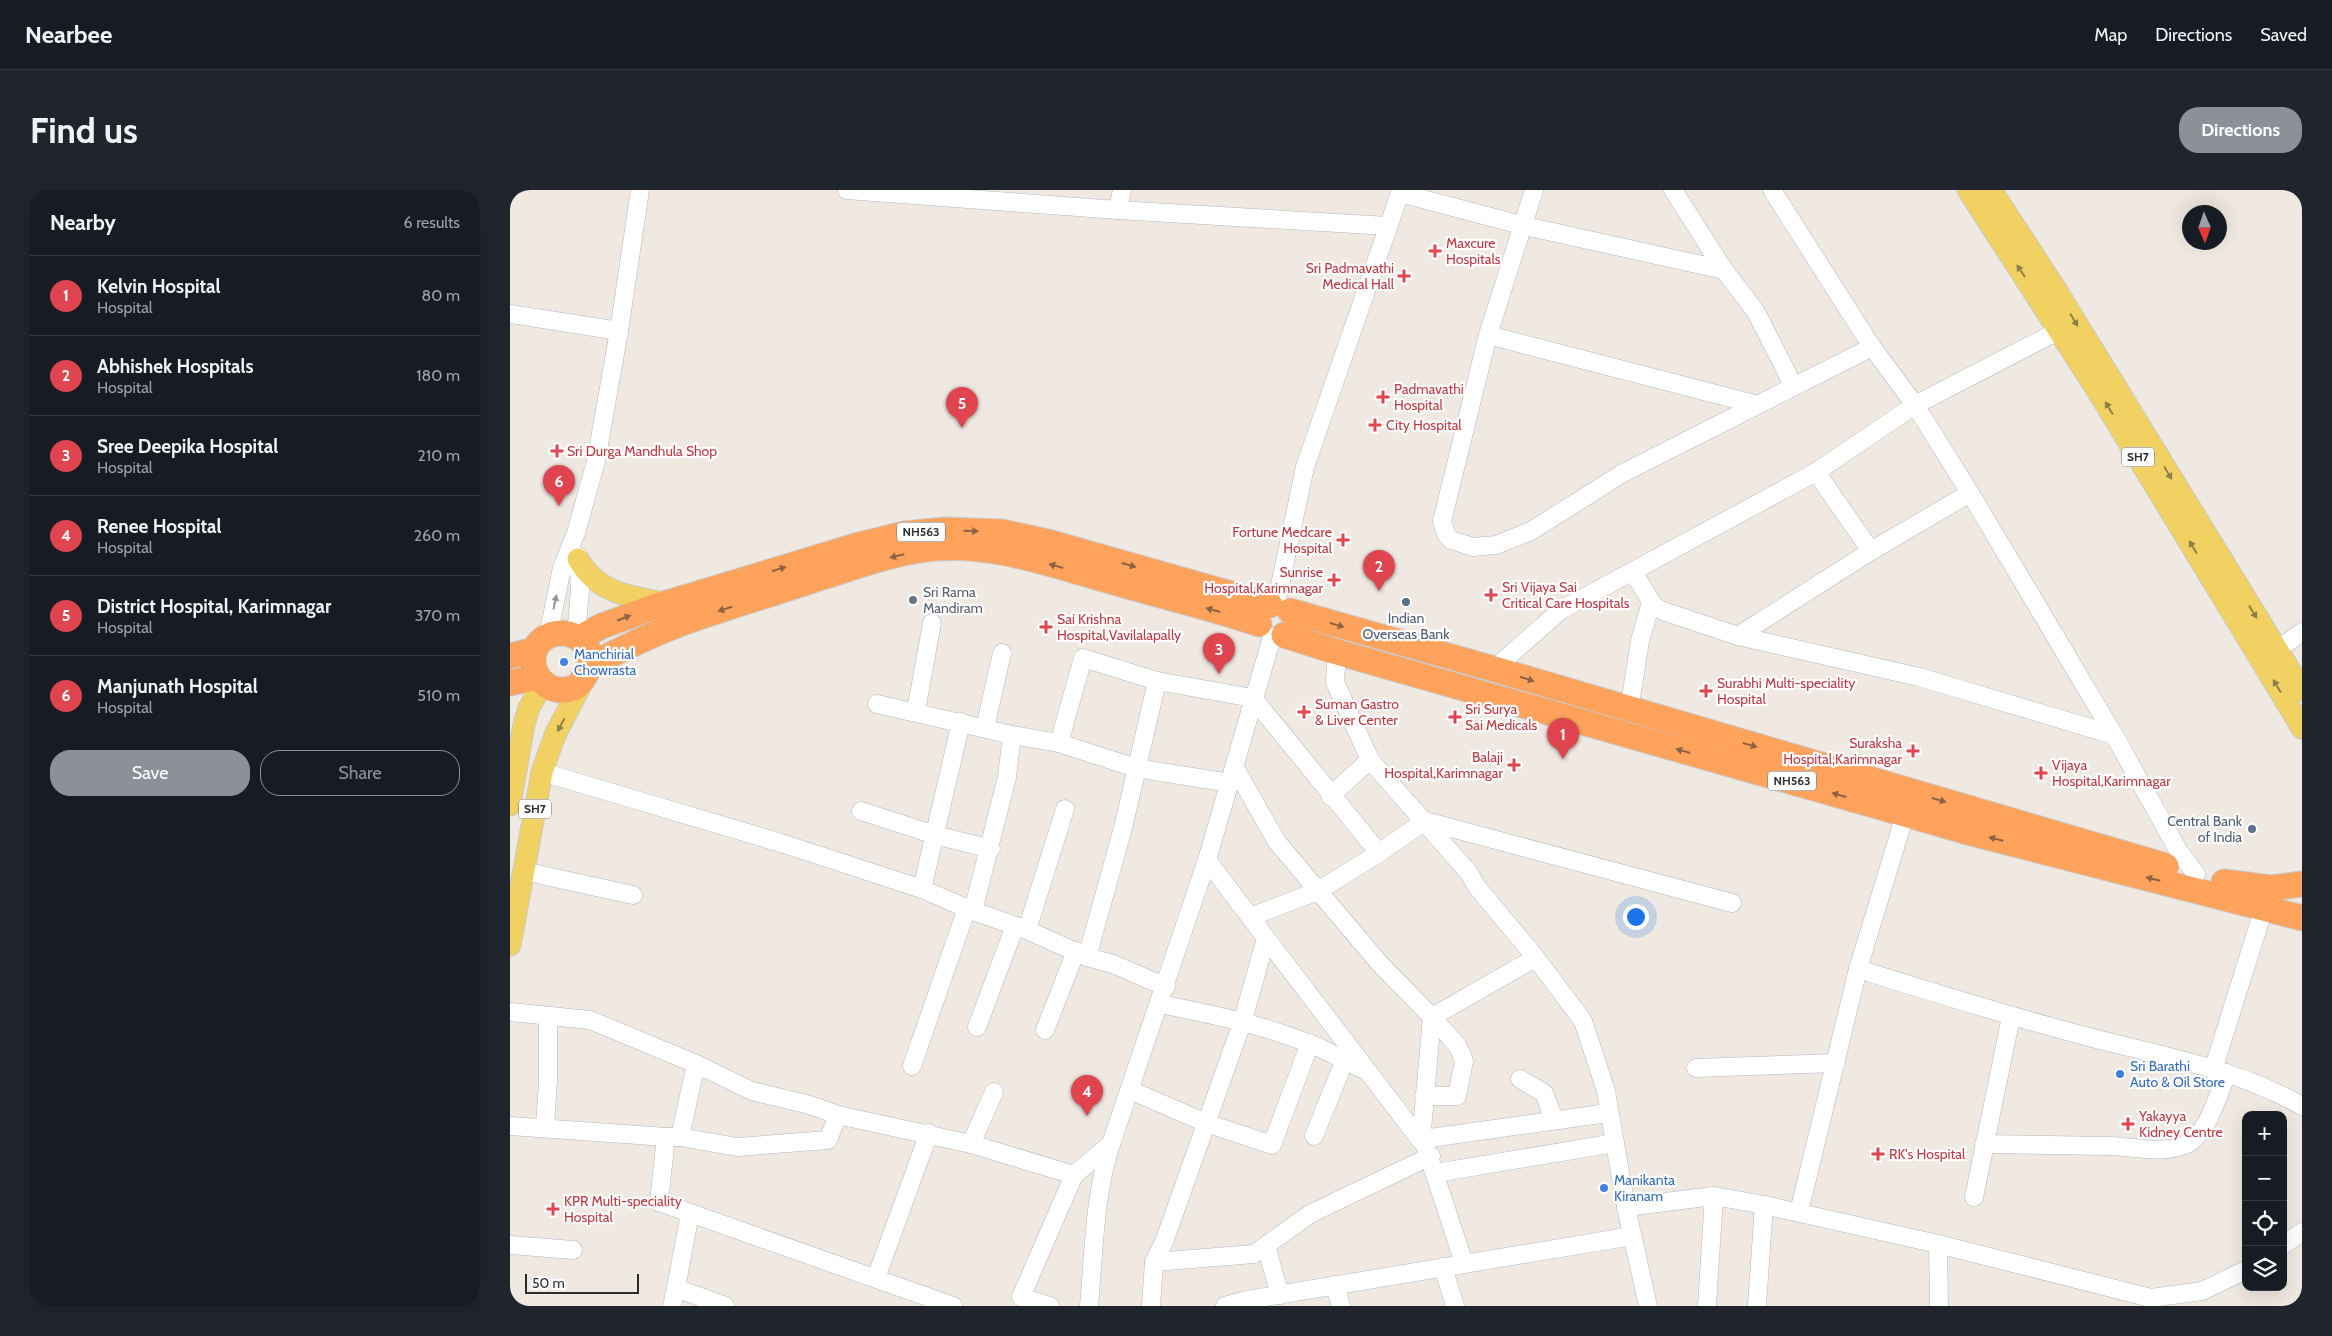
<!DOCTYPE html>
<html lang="en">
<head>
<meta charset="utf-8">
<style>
	body { margin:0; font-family:Cabin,sans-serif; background:#20242c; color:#f1f3f6 }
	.controls { position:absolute; right:15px; bottom:15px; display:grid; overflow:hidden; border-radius:10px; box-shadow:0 5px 20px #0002 }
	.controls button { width:45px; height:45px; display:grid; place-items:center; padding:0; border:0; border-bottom:1px solid #363941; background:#171b24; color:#f1f3f6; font:25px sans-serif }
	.compass { position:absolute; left:1672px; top:15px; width:45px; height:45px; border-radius:50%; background:#171b24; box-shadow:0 5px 20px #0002; rotate:178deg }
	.scale { position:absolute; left:15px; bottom:12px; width:114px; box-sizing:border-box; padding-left:5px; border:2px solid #2e2e2e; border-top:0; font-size:14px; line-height:18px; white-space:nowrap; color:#2e2e2e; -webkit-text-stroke:4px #fff; paint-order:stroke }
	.you { position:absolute; left:1125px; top:726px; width:18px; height:18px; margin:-12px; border:4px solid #fff; border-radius:50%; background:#1a73e8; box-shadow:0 0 0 8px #1a73e833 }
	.badge { display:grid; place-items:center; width:32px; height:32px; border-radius:50%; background:#8c9099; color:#fff; font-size:16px; font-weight:700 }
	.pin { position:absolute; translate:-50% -41px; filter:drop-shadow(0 1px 2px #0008) }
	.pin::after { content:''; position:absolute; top:26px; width:18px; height:15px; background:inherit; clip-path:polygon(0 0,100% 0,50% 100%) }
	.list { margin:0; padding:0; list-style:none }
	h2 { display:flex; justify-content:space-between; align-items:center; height:65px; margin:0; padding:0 20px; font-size:21px }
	h2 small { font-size:16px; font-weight:400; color:#9ea1a6 }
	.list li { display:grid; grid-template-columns:32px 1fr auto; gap:15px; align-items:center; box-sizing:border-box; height:80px; padding:0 20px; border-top:1px solid #363941 }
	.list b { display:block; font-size:19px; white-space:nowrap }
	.list p { margin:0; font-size:16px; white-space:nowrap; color:#9ea1a6 }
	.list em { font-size:16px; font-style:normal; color:#9ea1a6 }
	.actions { display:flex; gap:10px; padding:15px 20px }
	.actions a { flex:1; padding:11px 0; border:1px solid #8c9099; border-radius:20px; text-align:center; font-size:18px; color:#8c9099 }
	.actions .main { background:#8c9099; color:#fff }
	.icon { flex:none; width:28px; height:28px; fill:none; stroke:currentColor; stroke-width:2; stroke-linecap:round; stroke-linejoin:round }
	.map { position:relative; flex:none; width:1792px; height:1116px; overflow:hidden; border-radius:20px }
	header { display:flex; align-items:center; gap:30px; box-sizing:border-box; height:70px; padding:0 25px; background:#171b24; border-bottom:1px solid #363941 }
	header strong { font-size:24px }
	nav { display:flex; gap:28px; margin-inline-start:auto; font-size:18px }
	.intro { display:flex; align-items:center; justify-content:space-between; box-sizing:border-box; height:120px; padding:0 30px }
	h1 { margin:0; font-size:35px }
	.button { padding:12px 22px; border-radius:20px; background:#8c9099; color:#fff; font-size:18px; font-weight:700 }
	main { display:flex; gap:30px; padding:0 30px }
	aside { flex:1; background:#171b24; border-radius:20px; box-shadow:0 5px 20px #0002 }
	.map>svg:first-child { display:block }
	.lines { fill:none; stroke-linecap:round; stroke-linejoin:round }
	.minor-casing { stroke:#b4b7c1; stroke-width:19 }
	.major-casing { stroke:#c9c9c9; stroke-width:23 }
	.highway-casing { stroke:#c9c9c9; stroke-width:27 }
	.minor { stroke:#fff; stroke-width:18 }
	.major { stroke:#f2d163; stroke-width:21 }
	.highway { stroke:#ffa35c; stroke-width:25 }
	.oneway { fill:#908048 }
	.oneway2 { fill:#8c6343 }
	.oneway3 { fill:#969696 }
	.health-dot { fill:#e0444e; stroke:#fff; stroke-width:2 }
	.worship-dot { fill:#6b7280; stroke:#fff; stroke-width:2 }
	.service-dot { fill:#5c6f8a; stroke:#fff; stroke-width:2 }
	.shop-dot { fill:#3f7fe0; stroke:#fff; stroke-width:2 }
	.labels { text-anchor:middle; stroke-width:4.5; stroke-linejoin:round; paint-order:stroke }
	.shield { fill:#fff; stroke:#6d6d6d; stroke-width:1 }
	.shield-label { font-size:12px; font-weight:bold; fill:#2e2e2e }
	.health-label { font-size:14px; fill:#be3a42; stroke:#fff; text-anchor:start }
	.worship-label { font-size:14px; fill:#5b616d; stroke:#fff; text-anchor:start }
	.service-label { font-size:14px; fill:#4e5e75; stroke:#fff }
	.shop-label { font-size:14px; fill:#366cbe; stroke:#fff; text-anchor:start }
</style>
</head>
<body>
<header>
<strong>Nearbee</strong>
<nav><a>Map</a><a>Directions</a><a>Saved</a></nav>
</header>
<div class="intro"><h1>Find us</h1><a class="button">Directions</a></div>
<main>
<aside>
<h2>Nearby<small>6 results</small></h2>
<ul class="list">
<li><span class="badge" style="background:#e0444e">1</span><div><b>Kelvin Hospital</b><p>Hospital</p></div><em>80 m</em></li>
<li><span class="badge" style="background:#e0444e">2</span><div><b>Abhishek Hospitals</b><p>Hospital</p></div><em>180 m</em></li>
<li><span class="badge" style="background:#e0444e">3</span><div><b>Sree Deepika Hospital</b><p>Hospital</p></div><em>210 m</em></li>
<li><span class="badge" style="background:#e0444e">4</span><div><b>Renee Hospital</b><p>Hospital</p></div><em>260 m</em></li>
<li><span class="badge" style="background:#e0444e">5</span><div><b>District Hospital, Karimnagar</b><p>Hospital</p></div><em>370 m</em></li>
<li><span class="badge" style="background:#e0444e">6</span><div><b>Manjunath Hospital</b><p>Hospital</p></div><em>510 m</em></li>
</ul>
<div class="actions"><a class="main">Save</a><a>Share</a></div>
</aside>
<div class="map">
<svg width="1792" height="1116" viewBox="0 0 1792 1116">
	<rect width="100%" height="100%" fill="#efe9e1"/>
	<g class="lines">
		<defs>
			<g id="minor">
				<polyline points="337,0 608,20 878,36"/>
				<polyline points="1163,0 1214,80"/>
				<polyline points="1262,0 1362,157 1405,215 1460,303 1604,545 1668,660 1686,684"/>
				<polyline points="890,3 1011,35 1214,80 1246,122 1284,197"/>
				<polyline points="608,20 612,0"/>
				<polyline points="0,124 109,141"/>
				<polyline points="978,145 1024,0"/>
				<polyline points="1248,215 978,145 932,331 936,344 941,350 963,357 986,355 1021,341 1113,283 1362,157"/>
				<polyline points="1361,361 1460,303"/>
				<polyline points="1123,382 1144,416 1153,421 1228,446 1409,487 1604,545"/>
				<polyline points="766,414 795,277 891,0"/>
				<polyline points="38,446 52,378 66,343 86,271 109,141 130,0"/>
				<polyline points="66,446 70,400 68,366"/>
				<polyline points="1228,446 1361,361 1306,282"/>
				<polyline points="1767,460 1792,442"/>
				<polyline points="827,462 825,492 860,570 959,683 967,697 1022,763 1073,831 1096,901 1116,1017 1138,1116"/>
				<polyline points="984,479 1051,420 1306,282 1405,215 1550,140"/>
				<polyline points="367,514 502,545 549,553 626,578 720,593"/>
				<polyline points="1119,520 1130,451 1141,412"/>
				<polyline points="406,521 422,433"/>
				<polyline points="475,538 492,463"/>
				<polyline points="549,553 573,468 647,491 743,508 869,663"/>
				<polyline points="725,578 767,652 870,774 922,827 911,951"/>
				<polyline points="32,582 271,653 412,699 463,721 517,740 577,767 603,774 656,797"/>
				<polyline points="820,606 860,570"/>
				<polyline points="351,621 425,645 481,659"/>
				<polyline points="13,681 123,705"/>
				<polyline points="412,699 451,532"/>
				<polyline points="463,721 497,587 502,545"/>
				<polyline points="740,727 808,701 869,663 915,631 1222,713"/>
				<polyline points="517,740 555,619"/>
				<polyline points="756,748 911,951 913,949 954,1073"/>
				<polyline points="577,767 613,638 647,491"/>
				<path d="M1348 779C1425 803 1501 827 1579 847 1651 866 1727 879 1792 916"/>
				<path d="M650 814C700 824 750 834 798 853 818 860 837 873 857 881"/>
				<polyline points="0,822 80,830 186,874 242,901 300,915 328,925 461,954 564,985"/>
				<polyline points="467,837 505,736"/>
				<polyline points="535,840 566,761"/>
				<polyline points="186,874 170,947 156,947 149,1012 443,1116"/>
				<polyline points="402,876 457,718"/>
				<polyline points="1186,878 1326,873"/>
				<polyline points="1703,880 1754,718"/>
				<polyline points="1010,889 1034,903 1044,929"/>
				<polyline points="620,900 696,933 762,955 800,853"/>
				<polyline points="914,906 947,906 954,871 951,863 947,855 922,827 1025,768"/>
				<polyline points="0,936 156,947"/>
				<polyline points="35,937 38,891 38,826"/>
				<polyline points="804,946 834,872"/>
				<polyline points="170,947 227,957 318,950 328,925"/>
				<polyline points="913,949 1098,923"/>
				<polyline points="461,954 484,902"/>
				<path d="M1474 954C1516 955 1558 955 1600 956 1625 957 1656 965 1679 953 1698 942 1709 903 1717 883"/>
				<polyline points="926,983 1105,953"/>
				<polyline points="1464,1007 1501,827"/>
				<polyline points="1116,1017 1204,1006 1254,1015"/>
				<polyline points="1289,1022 1348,779 1398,615"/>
				<polyline points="180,1023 166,1098 215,1116"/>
				<polyline points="1428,1054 1641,1108 1692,1101 1736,1080"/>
				<polyline points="0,1055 63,1060"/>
				<polyline points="1773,1055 1792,1042"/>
				<polyline points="756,1056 770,1105"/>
				<polyline points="644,1072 744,1064 800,1024 921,966"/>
				<polyline points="933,1077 945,1116"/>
				<polyline points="366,1088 419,943"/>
				<polyline points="825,1095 831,1116"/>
				<polyline points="162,1116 166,1098"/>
				<polyline points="540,1116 511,1107 564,985 601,954 697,670 762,447"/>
				<path d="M579 1116C584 1062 584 1006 601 954"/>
				<polyline points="641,1116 644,1072 654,1052 733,830 756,748 697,670"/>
				<polyline points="715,1116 737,1110 1123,1046"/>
				<polyline points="1197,1116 1204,1006"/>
				<polyline points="1247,1116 1254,1015 1428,1054 1429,1116"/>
			</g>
			<g id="major">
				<polyline points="1458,0 1587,200 1792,538"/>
				<polyline points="1481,0 1545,98 1792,500"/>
				<path d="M68 369C87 403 120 407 155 413"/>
				<polyline points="0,615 14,534 19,518 33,493"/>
				<polyline points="0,755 32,582 45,545 73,491"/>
			</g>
			<g id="highway">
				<polyline points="780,421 984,479 1656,676"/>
				<polyline points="774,445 827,462 1465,644 1792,728"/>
				<polyline points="69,448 92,436 144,417 349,355 394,344 435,340 492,342 538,352 760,415"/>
				<polyline points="0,466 25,460"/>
				<path d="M81 476C83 434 25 433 23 469 23 486 36 501 54 500 76 499 72 481 85 473 127 451 162 435 207 421 243 409 280 398 316 386 347 376 378 365 410 360 479 349 548 377 614 395 659 408 705 419 749 434"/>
				<polyline points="0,493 28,487"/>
				<polyline points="1714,692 1761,698 1792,694"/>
			</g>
		</defs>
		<!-- minor casing -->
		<use href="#minor" class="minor-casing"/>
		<!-- major casing -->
		<use href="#major" class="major-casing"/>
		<!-- highway casing -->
		<use href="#highway" class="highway-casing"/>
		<!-- minor -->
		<use href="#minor" class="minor"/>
		<!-- major -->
		<use href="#major" class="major"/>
		<!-- highway -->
		<use href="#highway" class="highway"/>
	</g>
	<!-- one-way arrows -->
	<defs><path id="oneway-solid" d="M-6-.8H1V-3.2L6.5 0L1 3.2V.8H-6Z" transform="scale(1.25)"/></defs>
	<g class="oneway">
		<use href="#oneway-solid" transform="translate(1511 81) rotate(-123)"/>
		<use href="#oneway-solid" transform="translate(1564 130) rotate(59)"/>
		<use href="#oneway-solid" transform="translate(1599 218) rotate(-121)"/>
		<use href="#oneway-solid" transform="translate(1658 283) rotate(59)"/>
		<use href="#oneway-solid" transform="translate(1683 357) rotate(-121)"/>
		<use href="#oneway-solid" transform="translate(1743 422) rotate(58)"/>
		<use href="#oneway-solid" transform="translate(1767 496) rotate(-121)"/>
		<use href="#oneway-solid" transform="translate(51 535) rotate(117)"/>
	</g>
	<g class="oneway2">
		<use href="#oneway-solid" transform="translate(461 341) rotate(2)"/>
		<use href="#oneway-solid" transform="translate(387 366) rotate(167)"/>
		<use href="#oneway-solid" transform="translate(619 375) rotate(16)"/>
		<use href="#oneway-solid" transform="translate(546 376) rotate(-164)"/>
		<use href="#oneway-solid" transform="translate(269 379) rotate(-17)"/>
		<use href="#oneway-solid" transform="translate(215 419) rotate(162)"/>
		<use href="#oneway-solid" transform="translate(703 420) rotate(-164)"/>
		<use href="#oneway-solid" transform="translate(114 428) rotate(-21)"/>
		<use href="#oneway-solid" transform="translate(827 435) rotate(16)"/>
		<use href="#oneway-solid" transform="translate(1017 489) rotate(17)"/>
		<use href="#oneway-solid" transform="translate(1240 555) rotate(16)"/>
		<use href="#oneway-solid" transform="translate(1173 561) rotate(-164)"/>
		<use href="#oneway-solid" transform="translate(1329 605) rotate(-164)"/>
		<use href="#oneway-solid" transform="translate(1429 610) rotate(16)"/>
		<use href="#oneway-solid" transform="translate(1486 649) rotate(-166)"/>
		<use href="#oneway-solid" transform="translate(1643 689) rotate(-166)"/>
	</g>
	<use class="oneway3" href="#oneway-solid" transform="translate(45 412) rotate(-78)"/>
	<!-- markers -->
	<g class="health-dot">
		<path d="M922.5 53.5h5v5h5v5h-5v5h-5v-5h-5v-5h5z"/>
		<path d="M891.5 78.5h5v5h5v5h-5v5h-5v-5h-5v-5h5z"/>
		<path d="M870.5 199.5h5v5h5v5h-5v5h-5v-5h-5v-5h5z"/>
		<path d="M862.5 227.5h5v5h5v5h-5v5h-5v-5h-5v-5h5z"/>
		<path d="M44.5 253.5h5v5h5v5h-5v5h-5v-5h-5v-5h5z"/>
		<path d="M830.5 342.5h5v5h5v5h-5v5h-5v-5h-5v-5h5z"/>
		<path d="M821.5 382.5h5v5h5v5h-5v5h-5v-5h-5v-5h5z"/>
		<path d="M978.5 397.5h5v5h5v5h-5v5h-5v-5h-5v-5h5z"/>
		<path d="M533.5 429.5h5v5h5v5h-5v5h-5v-5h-5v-5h5z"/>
		<path d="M1193.5 493.5h5v5h5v5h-5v5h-5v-5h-5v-5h5z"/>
		<path d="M791.5 514.5h5v5h5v5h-5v5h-5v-5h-5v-5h5z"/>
		<path d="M942.5 519.5h5v5h5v5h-5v5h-5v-5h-5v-5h5z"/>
		<path d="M1400.5 553.5h5v5h5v5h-5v5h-5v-5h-5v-5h5z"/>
		<path d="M1001.5 567.5h5v5h5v5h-5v5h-5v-5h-5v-5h5z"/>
		<path d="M1528.5 575.5h5v5h5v5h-5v5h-5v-5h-5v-5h5z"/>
		<path d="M1615.5 926.5h5v5h5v5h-5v5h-5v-5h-5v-5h5z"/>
		<path d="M1365.5 956.5h5v5h5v5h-5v5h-5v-5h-5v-5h5z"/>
		<path d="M40.5 1011.5h5v5h5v5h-5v5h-5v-5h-5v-5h5z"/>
	</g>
	<circle class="worship-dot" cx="403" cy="410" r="5"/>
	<g class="service-dot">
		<circle cx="896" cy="412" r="5"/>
		<circle cx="1742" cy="639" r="5"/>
	</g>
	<g class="shop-dot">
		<circle cx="54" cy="472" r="5"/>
		<circle cx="1610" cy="884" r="5"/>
		<circle cx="1094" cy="998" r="5"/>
	</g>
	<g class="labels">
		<!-- shield labels -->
		<g class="shield">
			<rect x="1612" y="257.5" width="32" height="19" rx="4"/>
			<rect x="387" y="332.5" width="48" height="19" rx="4"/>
			<rect x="1258" y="581.5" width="48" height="19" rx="4"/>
			<rect x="9" y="609.5" width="32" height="19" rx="4"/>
		</g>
		<g class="shield-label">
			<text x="1628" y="271">SH7</text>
			<text x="411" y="346">NH563</text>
			<text x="1282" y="595">NH563</text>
			<text x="25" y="623">SH7</text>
		</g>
		<!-- health labels -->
		<g class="health-label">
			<text x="936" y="58">Maxcure<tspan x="936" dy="16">Hospitals</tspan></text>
			<text x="884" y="83" text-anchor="end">Sri Padmavathi<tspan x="884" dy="16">Medical Hall</tspan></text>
			<text x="884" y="204">Padmavathi<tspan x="884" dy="16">Hospital</tspan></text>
			<text x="876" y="240">City Hospital</text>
			<text x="57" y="266">Sri Durga Mandhula Shop</text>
			<text x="822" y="347" text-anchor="end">Fortune Medcare<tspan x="822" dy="16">Hospital</tspan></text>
			<text x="813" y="387" text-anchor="end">Sunrise<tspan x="813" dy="16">Hospital,Karimnagar</tspan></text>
			<text x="992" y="402">Sri Vijaya Sai<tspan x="992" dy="16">Critical Care Hospitals</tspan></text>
			<text x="547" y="434">Sai Krishna<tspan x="547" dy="16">Hospital,Vavilalapally</tspan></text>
			<text x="1207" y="498">Surabhi Multi-speciality<tspan x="1207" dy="16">Hospital</tspan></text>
			<text x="805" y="519">Suman Gastro<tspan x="805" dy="16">&amp; Liver Center</tspan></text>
			<text x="955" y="524">Sri Surya<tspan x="955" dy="16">Sai Medicals</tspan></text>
			<text x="1392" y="558" text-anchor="end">Suraksha<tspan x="1392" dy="16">Hospital,Karimnagar</tspan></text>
			<text x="993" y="572" text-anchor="end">Balaji<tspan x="993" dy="16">Hospital,Karimnagar</tspan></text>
			<text x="1542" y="580">Vijaya<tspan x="1542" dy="16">Hospital,Karimnagar</tspan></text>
			<text x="1629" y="931">Yakayya<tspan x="1629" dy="16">Kidney Centre</tspan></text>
			<text x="1379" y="969">RK's Hospital</text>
			<text x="54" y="1016">KPR Multi-speciality<tspan x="54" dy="16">Hospital</tspan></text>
		</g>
		<!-- worship labels -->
		<g class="worship-label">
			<text x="413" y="407">Sri Rama<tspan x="413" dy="16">Mandiram</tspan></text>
		</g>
		<!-- service labels -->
		<g class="service-label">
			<text x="896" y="433">Indian<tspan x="896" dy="16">Overseas Bank</tspan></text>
			<text x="1732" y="636" text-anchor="end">Central Bank<tspan x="1732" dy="16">of India</tspan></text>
		</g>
		<!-- shop labels -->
		<g class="shop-label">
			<text x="64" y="469">Manchirial<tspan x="64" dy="16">Chowrasta</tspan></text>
			<text x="1620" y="881">Sri Barathi<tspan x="1620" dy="16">Auto &amp; Oil Store</tspan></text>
			<text x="1104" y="995">Manikanta<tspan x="1104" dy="16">Kiranam</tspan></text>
		</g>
	</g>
</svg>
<div class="controls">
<button>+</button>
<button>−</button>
<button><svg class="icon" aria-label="locate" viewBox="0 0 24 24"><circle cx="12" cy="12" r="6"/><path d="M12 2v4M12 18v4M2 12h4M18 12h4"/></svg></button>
<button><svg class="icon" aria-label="layers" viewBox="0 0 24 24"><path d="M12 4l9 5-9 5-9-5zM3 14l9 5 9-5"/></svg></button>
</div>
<svg class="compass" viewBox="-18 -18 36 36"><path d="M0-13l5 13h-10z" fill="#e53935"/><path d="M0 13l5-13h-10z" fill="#9ea1a6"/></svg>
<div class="scale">50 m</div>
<div class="you"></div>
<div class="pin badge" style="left:1053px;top:569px;background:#e0444e">1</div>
<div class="pin badge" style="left:869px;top:401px;background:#e0444e">2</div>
<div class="pin badge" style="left:709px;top:484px;background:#e0444e">3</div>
<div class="pin badge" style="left:577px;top:926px;background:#e0444e">4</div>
<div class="pin badge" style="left:452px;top:238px;background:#e0444e">5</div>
<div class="pin badge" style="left:49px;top:316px;background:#e0444e">6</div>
</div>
</main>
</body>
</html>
